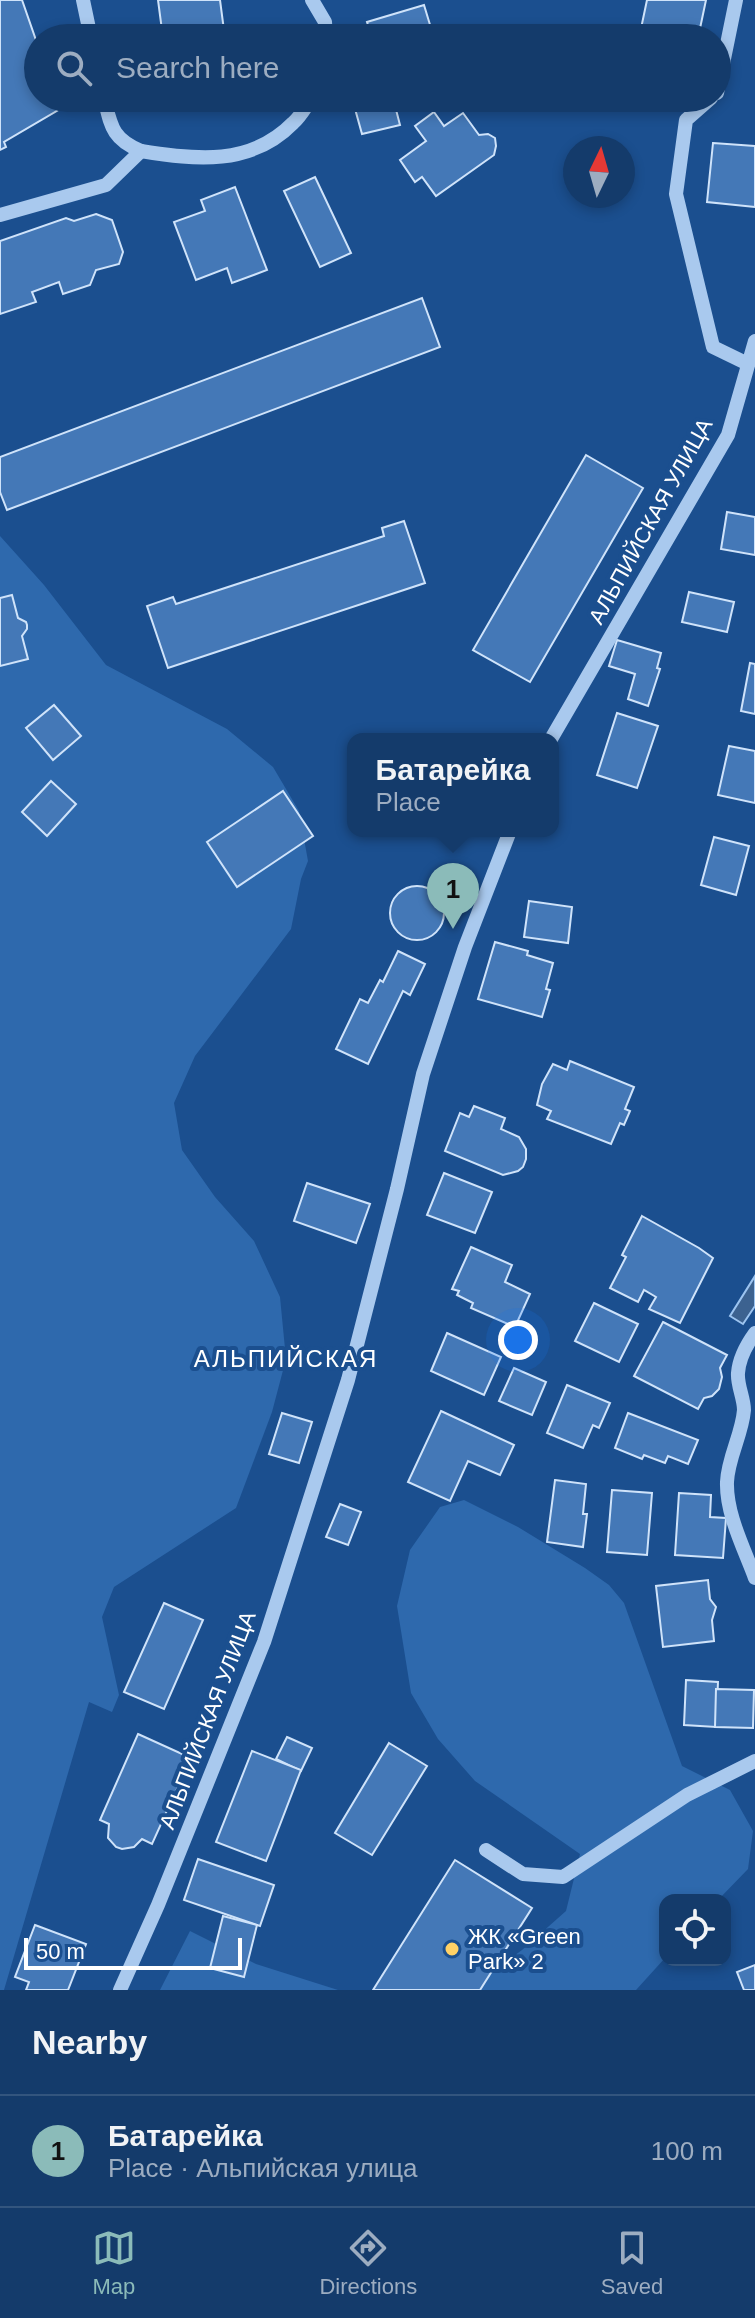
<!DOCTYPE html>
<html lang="en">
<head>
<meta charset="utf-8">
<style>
	body { margin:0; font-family:Arial,sans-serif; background:#214673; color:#f1f3f6 }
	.controls { position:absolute; right:24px; bottom:24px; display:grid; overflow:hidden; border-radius:16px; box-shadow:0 4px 12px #0003 }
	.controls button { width:72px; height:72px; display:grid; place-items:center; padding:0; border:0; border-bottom:2px solid #33557e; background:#143b6b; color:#f1f3f6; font:40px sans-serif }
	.compass { position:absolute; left:563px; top:136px; width:72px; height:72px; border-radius:50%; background:#143b6b; box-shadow:0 4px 12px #0003; rotate:5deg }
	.scale { position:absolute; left:24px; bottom:20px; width:218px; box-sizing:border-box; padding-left:8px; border:4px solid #fff; border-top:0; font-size:22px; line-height:28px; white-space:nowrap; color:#fff; -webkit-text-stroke:6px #1b4f8f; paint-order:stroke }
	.you { position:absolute; left:518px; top:1340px; width:28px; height:28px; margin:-20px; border:6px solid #fff; border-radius:50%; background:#1a73e8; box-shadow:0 0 0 12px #1a73e833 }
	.badge { display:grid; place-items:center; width:52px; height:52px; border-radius:50%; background:#8bbbb9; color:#111; font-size:26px; font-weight:700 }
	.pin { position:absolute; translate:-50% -66px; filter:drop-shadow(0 2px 4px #0008) }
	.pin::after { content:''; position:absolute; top:42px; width:28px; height:24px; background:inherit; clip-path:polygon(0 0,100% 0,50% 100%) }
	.popup { position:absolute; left:347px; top:733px; width:212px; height:104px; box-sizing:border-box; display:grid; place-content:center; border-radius:16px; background:#143b6b; filter:drop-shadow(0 2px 6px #0005); font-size:26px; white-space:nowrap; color:#9dadc1 }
	.popup b { font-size:30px; color:#f1f3f6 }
	.popup::after { content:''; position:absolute; left:50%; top:100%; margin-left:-16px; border:16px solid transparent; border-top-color:#143b6b }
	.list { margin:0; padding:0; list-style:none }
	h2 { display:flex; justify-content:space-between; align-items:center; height:104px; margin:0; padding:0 32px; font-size:34px }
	h2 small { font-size:26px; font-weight:400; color:#9dadc1 }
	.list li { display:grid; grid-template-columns:52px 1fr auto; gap:24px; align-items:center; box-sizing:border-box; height:112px; padding:0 32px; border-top:2px solid #33557e }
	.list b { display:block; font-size:30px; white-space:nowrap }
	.list p { margin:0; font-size:26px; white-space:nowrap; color:#9dadc1 }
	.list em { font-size:26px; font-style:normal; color:#9dadc1 }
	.icon { flex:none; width:44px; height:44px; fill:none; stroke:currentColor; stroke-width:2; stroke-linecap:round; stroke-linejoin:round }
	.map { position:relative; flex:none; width:755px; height:1990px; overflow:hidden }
	.search { position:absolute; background:#143b6b; box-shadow:0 4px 12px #0003; left:24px; right:24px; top:24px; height:88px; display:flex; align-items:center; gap:20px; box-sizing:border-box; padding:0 28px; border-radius:44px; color:#9dadc1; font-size:30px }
	.sheet { height:216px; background:#143b6b }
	nav { display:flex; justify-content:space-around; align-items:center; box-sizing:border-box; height:112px; border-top:2px solid #33557e; background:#143b6b; font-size:22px; color:#9dadc1 }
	nav a { display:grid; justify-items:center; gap:4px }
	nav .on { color:#8bbbb9 }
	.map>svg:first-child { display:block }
	.green { fill:#2e69ad }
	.water { fill:#3c6290; stroke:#9cc4f0; stroke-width:2 }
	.building { fill:#4478b7; stroke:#cfe3fa; stroke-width:2 }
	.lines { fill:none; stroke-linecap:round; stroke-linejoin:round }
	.minor { stroke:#a9c9ee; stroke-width:14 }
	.poi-dot { fill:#ffd166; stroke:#1b4f8f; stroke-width:3 }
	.labels { text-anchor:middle; stroke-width:8; stroke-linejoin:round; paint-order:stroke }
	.street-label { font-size:22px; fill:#fff; stroke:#1b4f8f }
	.poi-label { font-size:22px; fill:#fff; stroke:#1b4f8f; text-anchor:start }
	.neighbourhood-label { font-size:24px; letter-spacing:2px; fill:#fff; stroke:#1b4f8f }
</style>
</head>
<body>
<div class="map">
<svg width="755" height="1990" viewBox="0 0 755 1990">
	<rect width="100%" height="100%" fill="#1b4f8f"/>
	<!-- green -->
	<g class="green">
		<polygon points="0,536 44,585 106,665 227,729 273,767 299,811 308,861 301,879 291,929 195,1056 174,1103 182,1150 215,1197 254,1241 280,1297 286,1359 272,1412 236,1508 114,1587 102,1617 119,1695 112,1712 89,1702 4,1990 0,1990"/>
		<polygon points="464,1500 518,1527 585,1568 609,1585 624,1603 682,1766 730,1790 753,1831 748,1869 718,1900 665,1900 665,1958 636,1990 467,1990 522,1950 566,1911 580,1854 475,1781 438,1739 411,1693 397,1606 410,1550 440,1507"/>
		<polygon points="190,1931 256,1964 338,1990 160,1990"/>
	</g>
	<!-- water -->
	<polygon class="water" points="755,1276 755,1306 743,1324 730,1316"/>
	<!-- building -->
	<g class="building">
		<polygon points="0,0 22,0 38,46 38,98 56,98 60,109 4,142 6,147 0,150"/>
		<polygon points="158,0 220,0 225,38 163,38"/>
		<polygon points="647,0 706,0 698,38 639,38"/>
		<polygon points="424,5 434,38 372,38 367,22"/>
		<polygon points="352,98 393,98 400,125 362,134"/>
		<polygon points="434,112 444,126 463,113 479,135 488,134 495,138 496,146 494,155 436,196 422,177 415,182 400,160 426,141 415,126"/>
		<polygon points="713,143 755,146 755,207 707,202"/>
		<polygon points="315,177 351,253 320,267 284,191"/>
		<polygon points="235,187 267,270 232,283 227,268 196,280 174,222 205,211 201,200"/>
		<polygon points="96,214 112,220 123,252 119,264 96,270 90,285 63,294 59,282 32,292 36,302 0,314 0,241 66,218 74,221"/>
		<polygon points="422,298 440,347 7,510 0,492 0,457"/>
		<polygon points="586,455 643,488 530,682 473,650"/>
		<polygon points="727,512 755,517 755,555 721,549"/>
		<polygon points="404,521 425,583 168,668 147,606 173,597 176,604 384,536 382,528"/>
		<polygon points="689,592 734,602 727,632 682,622"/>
		<polygon points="12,595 18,618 26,622 27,625 27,629 22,636 28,659 0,666 0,598"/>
		<polygon points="617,640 661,653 657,668 660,669 648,706 628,699 635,674 609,666"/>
		<polygon points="750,663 755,664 755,714 741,711"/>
		<polygon points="54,705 81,736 53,760 26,728"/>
		<polygon points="617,713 658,726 637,788 597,775"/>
		<polygon points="729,746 755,751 755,803 718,795"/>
		<polygon points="51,781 76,804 47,836 22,812"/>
		<polygon points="283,791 313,836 237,887 207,842"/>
		<polygon points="714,837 749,846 736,895 701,885"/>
		<circle cx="417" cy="913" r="27"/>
		<polygon points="529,901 572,907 568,943 524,937"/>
		<polygon points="495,942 528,951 527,955 553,963 546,989 550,990 542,1017 478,999"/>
		<polygon points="398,951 425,964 410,995 403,991 368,1064 336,1049 360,999 368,1003 380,980 383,982"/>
		<polygon points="570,1061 634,1087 625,1109 630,1111 624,1125 620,1123 611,1144 547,1119 551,1111 537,1105 542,1084 553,1064 567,1070"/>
		<polygon points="474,1106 505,1118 501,1129 519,1137 526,1149 526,1159 523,1167 518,1171 503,1175 445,1151 460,1113 469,1117"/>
		<polygon points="444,1173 492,1192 475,1233 427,1215"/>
		<polygon points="307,1183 370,1204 356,1243 294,1221"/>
		<polygon points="642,1216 699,1248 713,1258 680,1323 649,1309 656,1297 644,1290 638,1302 610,1288 626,1257 622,1255"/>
		<polygon points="471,1247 512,1265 505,1282 530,1294 515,1327 471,1308 473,1303 457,1295 459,1291 452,1289"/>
		<polygon points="594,1303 638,1324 619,1362 575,1341"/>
		<polygon points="663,1322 727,1355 720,1368 722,1377 719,1389 712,1396 704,1398 698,1409 634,1376"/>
		<polygon points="447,1333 501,1357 484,1395 431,1371"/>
		<polygon points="514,1368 546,1382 532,1415 499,1401"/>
		<polygon points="567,1385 610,1403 599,1428 593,1425 583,1448 547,1433"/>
		<polygon points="441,1411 514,1445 500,1475 468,1461 450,1501 408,1482"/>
		<polygon points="282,1413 312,1422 299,1463 269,1454"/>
		<polygon points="628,1413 698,1440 688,1464 668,1456 665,1463 644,1455 642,1459 615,1448"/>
		<polygon points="555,1480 586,1484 583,1514 587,1514 583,1547 547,1542"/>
		<polygon points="612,1490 652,1493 647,1555 607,1552"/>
		<polygon points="679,1493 711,1495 710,1517 726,1518 723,1558 675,1555"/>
		<polygon points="340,1504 361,1512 348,1545 326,1537"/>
		<polygon points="708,1580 710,1599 716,1607 712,1620 714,1641 663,1647 656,1586"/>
		<polygon points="164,1603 203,1620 164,1709 124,1692"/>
		<polygon points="686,1680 718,1682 716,1727 684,1725"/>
		<polygon points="716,1689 754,1690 753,1728 715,1727"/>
		<polygon points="138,1734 191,1758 152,1844 142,1839 134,1847 122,1849 116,1847 108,1838 109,1824 100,1820"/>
		<polygon points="287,1737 312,1748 301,1771 276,1759"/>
		<polygon points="389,1743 427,1766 372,1855 335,1833"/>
		<polygon points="252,1751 301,1770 266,1861 216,1842"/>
		<polygon points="198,1859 274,1885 260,1926 184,1900"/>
		<polygon points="455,1860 532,1908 480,1990 373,1990"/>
		<polygon points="223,1916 257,1925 244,1977 210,1968"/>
		<polygon points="35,1925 86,1944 68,1990 26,1990 29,1982 15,1977"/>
		<polygon points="755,1965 755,1990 744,1990 737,1972"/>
	</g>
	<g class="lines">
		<!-- minor -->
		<g class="minor">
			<polyline points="83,0 91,38"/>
			<polyline points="312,0 325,22 326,38"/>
			<polyline points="717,93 736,0"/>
			<polyline points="711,98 686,120 676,194 713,347 748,364"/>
			<path d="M141 151C196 160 251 166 293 123 301 116 306 106 312 98"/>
			<path d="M0 215 106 185 141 151C112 139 111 126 104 98"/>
			<polyline points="551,739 728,435 755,341"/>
			<path d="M755 1333C747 1344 739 1359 738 1373 737 1385 744 1398 744 1410 742 1435 728 1457 727 1482 726 1514 744 1548 755 1578"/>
			<polyline points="486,1850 523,1874 563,1877 687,1795 755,1761"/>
			<polyline points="120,1990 158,1905 264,1642 348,1380 397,1189 423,1074 465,947 510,831"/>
		</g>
	</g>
	<!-- markers -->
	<circle class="poi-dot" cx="452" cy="1949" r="8"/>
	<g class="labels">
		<!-- street labels -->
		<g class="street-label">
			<text transform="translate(650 521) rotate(-61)" y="8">АЛЬПИЙСКАЯ УЛИЦА</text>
			<text transform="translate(207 1720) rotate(-69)" y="8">АЛЬПИЙСКАЯ УЛИЦА</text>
		</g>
		<!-- poi labels -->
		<g class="poi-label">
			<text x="468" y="1944">ЖК «Green<tspan x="468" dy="25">Park» 2</tspan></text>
		</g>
		<!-- neighbourhood labels -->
		<g class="neighbourhood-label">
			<text x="286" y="1367">АЛЬПИЙСКАЯ</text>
		</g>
	</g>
</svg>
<div class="controls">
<button><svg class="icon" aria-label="locate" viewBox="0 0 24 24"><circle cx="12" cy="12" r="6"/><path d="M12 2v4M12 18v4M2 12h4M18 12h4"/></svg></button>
</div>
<svg class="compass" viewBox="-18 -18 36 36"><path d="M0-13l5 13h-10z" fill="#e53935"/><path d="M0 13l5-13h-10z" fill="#9dadc1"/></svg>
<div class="scale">50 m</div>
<div class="you"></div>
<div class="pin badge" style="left:453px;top:929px">1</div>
<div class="popup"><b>Батарейка</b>Place</div>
<div class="search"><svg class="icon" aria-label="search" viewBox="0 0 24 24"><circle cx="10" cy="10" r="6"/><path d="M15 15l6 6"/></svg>Search here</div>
</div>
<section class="sheet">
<h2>Nearby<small></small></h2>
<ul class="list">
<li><span class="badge">1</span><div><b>Батарейка</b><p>Place · Альпийская улица</p></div><em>100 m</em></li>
</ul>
</section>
<nav>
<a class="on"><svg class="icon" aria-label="map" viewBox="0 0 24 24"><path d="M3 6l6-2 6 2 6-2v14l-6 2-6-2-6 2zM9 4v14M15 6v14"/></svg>Map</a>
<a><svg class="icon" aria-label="directions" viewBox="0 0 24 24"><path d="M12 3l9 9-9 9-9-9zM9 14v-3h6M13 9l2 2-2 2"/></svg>Directions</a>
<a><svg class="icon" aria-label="saved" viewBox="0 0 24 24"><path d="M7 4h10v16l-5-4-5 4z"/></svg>Saved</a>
</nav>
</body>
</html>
